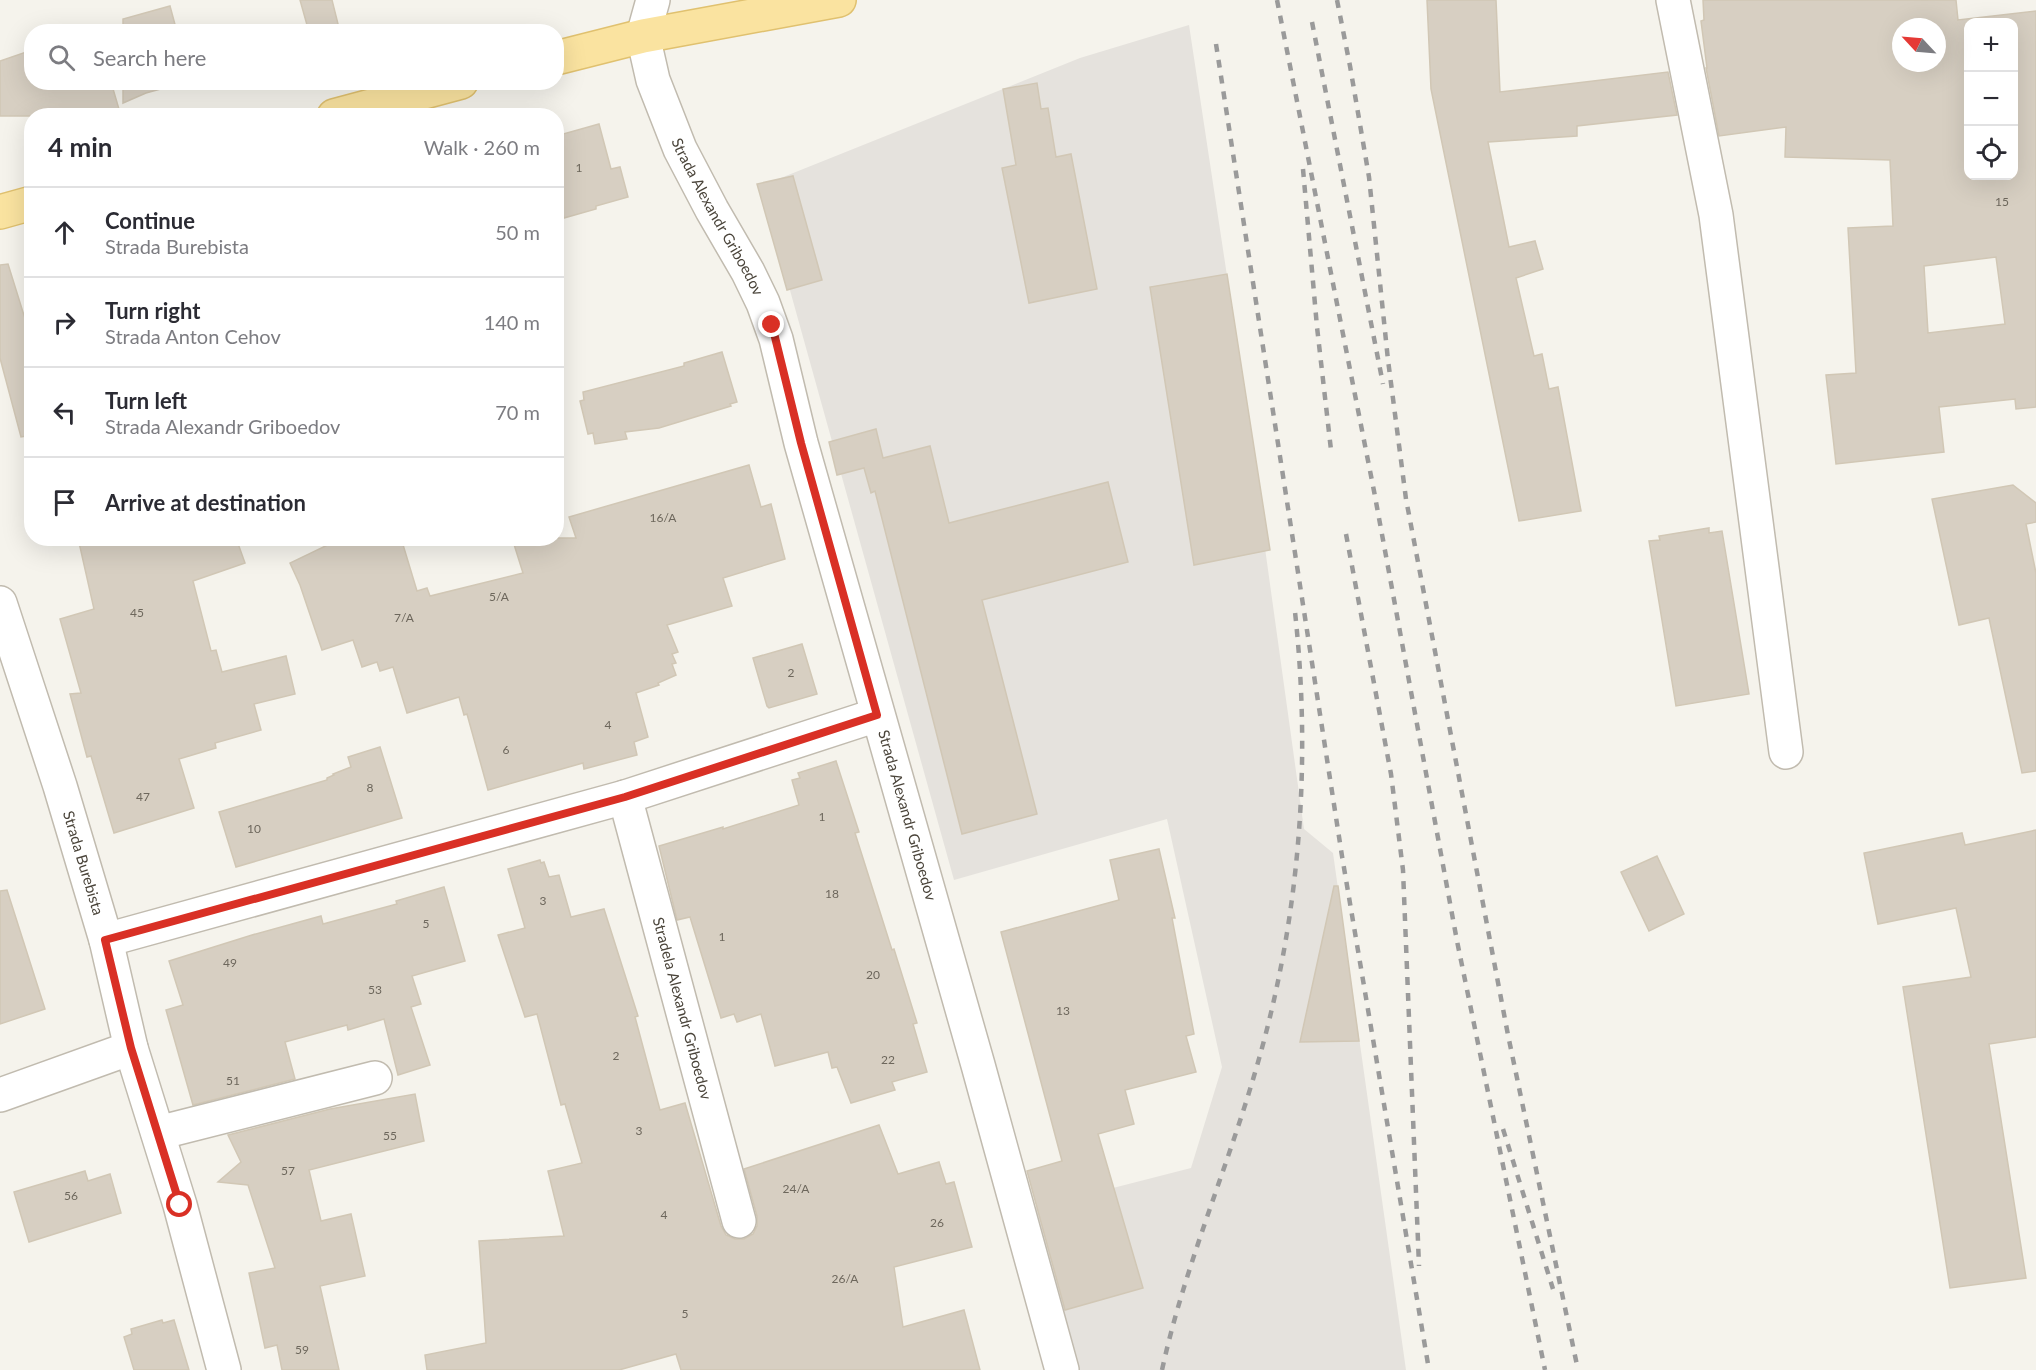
<!DOCTYPE html>
<html lang="en">
<head>
<meta charset="utf-8">
<style>
	body { margin:0; font-family:Lato,sans-serif; background:#f2f2f3; color:#2b2b33 }
	.controls { position:absolute; right:18px; top:18px; display:grid; overflow:hidden; border-radius:12px; box-shadow:0 6px 24px #0002 }
	.controls button { width:54px; height:54px; display:grid; place-items:center; padding:0; border:0; border-bottom:2px solid #e1e1e2; background:#fff; color:#2b2b33; font:30px sans-serif }
	.compass { position:absolute; left:1892px; top:18px; width:54px; height:54px; border-radius:50%; background:#fff; box-shadow:0 6px 24px #0002; rotate:296deg }
	.stop { position:absolute; width:18px; height:18px; margin:-14px; border:4px solid #d93025; border-radius:50%; background:#fff }
	.stop.end { background:#d93025; border-color:#fff; box-shadow:0 2px 6px #0008 }
	.list { margin:0; padding:0; list-style:none }
	h2 { display:flex; justify-content:space-between; align-items:center; height:78px; margin:0; padding:0 24px; font-size:26px }
	h2 small { font-size:20px; font-weight:400; color:#7c7c81 }
	.list li { display:grid; grid-template-columns:39px 1fr auto; gap:18px; align-items:center; box-sizing:border-box; height:90px; padding:0 24px; border-top:2px solid #e1e1e2 }
	.list b { display:block; font-size:22px; white-space:nowrap }
	.list p { margin:0; font-size:20px; white-space:nowrap; color:#7c7c81 }
	.list em { font-size:20px; font-style:normal; color:#7c7c81 }
	.icon { flex:none; width:33px; height:33px; fill:none; stroke:currentColor; stroke-width:2; stroke-linecap:round; stroke-linejoin:round }
	.map { position:relative; flex:none; width:2036px; height:1370px; overflow:hidden }
	.search { position:absolute; background:#fff; box-shadow:0 6px 24px #0002; left:24px; top:24px; width:540px; height:66px; display:flex; align-items:center; gap:15px; box-sizing:border-box; padding:0 21px; border-radius:24px; color:#7c7c81; font-size:22px }
	.panel { position:absolute; background:#fff; box-shadow:0 6px 24px #0002; left:24px; top:108px; width:540px; height:438px; border-radius:24px }
	.map>svg:first-child { display:block }
	.industrial { fill:#e5e2dd }
	.building { fill:#d7cfc2; stroke:#d1c7b5; stroke-width:1.5; fill-rule:evenodd }
	.lines { fill:none; stroke-linecap:round; stroke-linejoin:round }
	.minor-casing { stroke:#c1bbaf; stroke-width:36 }
	.major-casing { stroke:#e0c16f; stroke-width:36 }
	.minor { stroke:#fff; stroke-width:33 }
	.major { stroke:#fae3a0; stroke-width:33 }
	.rail { stroke:#9a9a9a; stroke-width:4.5; stroke-dasharray:8 8; stroke-linecap:butt }
	.route { stroke:#d93025; stroke-width:8 }
	.labels { text-anchor:middle; stroke-width:6; stroke-linejoin:round; paint-order:stroke }
	.number-label { font-size:12px; fill:#6d675c }
	.street-label { font-size:15px; fill:#4a443a; stroke:#fff }
</style>
</head>
<body>
<div class="map">
<svg width="2036" height="1370" viewBox="0 0 2036 1370">
	<rect width="100%" height="100%" fill="#f5f3ec"/>
	<!-- industrial -->
	<polygon class="industrial" points="1189,25 1229,289 1304,829 1333,853 1406,1370 1078,1370 1035,1208 1191,1168 1222,1067 1167,819 954,880 761,186 1080,58"/>
	<!-- building -->
	<g class="building">
		<polygon points="300,0 332,0 340,32 309,32"/>
		<polygon points="1427,0 1496,0 1500,92 1668,72 1677,115 1577,126 1577,136 1488,142 1509,247 1535,241 1543,269 1516,278 1534,356 1542,354 1549,389 1558,387 1581,511 1519,521 1431,89"/>
		<path d="M1703 0H1956L1958 20 2036 11V407L2016 409 2015 399 1939 407 1944 452 1836 464 1826 375 1856 373 1848 228 1893 226 1890 160 1785 157 1786 127 1719 136 1706 68H1707L1701 21 1704 20ZM1968 22H2013V176H1968ZM1901 27H1937V63H1901ZM1996 257 2005 324 1928 333 1924 266Z"/>
		<polygon points="170,6 177,32 123,32 123,19"/>
		<polygon points="32,50 32,82 111,82 121,116 0,116 0,61"/>
		<polygon points="123,82 186,82 146,93 123,103"/>
		<polygon points="1037,83 1041,109 1048,108 1056,157 1071,154 1097,289 1029,303 1002,168 1016,165 1003,89"/>
		<polygon points="599,124 611,169 620,167 628,197 596,206 596,209 564,218 556,189 556,136"/>
		<polygon points="793,176 822,280 787,290 757,184"/>
		<polygon points="8,264 32,341 32,435 21,437 0,358 0,265"/>
		<polygon points="1227,274 1270,550 1194,565 1150,287"/>
		<polygon points="722,352 737,402 730,404 731,406 659,428 625,432 627,439 595,444 593,433 588,434 580,401 584,400 583,392 684,366 684,363"/>
		<polygon points="876,429 883,458 930,446 949,523 1108,482 1128,562 982,600 1037,814 962,834 875,491 871,493 864,468 837,475 829,442"/>
		<polygon points="749,465 761,507 771,504 785,559 723,578 732,606 667,625 678,652 672,654 676,663 672,664 676,675 658,683 659,685 636,693 648,737 634,742 637,755 584,769 583,763 488,790 467,714 464,715 459,697 407,713 393,667 380,671 377,662 362,667 353,640 322,650 300,585 290,563 342,538 401,538 417,591 427,588 430,596 523,573 512,538 576,538 569,517"/>
		<polygon points="2013,485 2036,503 2036,522 2026,524 2036,573 2036,771 2022,773 1989,618 1959,625 1932,499"/>
		<polygon points="1709,528 1709,533 1722,531 1749,694 1676,706 1649,541 1660,540 1659,536"/>
		<polygon points="78,538 236,538 245,563 193,581 211,651 216,650 222,672 286,656 295,694 254,704 261,730 215,743 216,748 179,759 194,808 114,833 91,756 87,757 70,694 81,693 60,619 94,609"/>
		<polygon points="802,644 817,694 769,708 767,706 753,658"/>
		<polygon points="380,747 402,818 236,867 219,812 327,780 327,778 334,775 333,774 351,767 348,757"/>
		<polygon points="836,761 859,832 855,833 892,950 894,949 917,1023 913,1024 927,1072 892,1082 895,1090 851,1103 837,1067 832,1068 828,1052 775,1066 761,1014 737,1022 734,1014 721,1018 690,917 677,920 659,846 723,827 723,829 799,805 792,780 800,778 798,773"/>
		<polygon points="2036,830 2036,1037 1989,1044 2026,1278 1950,1288 1903,987 1971,977 1956,908 1878,924 1864,853 1962,833 1965,845"/>
		<polygon points="1159,849 1175,918 1172,918 1194,1034 1186,1036 1196,1072 1125,1090 1134,1124 1098,1134 1143,1288 1065,1310 1027,1171 1062,1161 1001,932 1119,900 1110,860"/>
		<polygon points="1657,856 1684,914 1649,931 1621,872"/>
		<polygon points="540,860 541,863 544,862 549,877 559,875 571,917 604,909 638,1016 635,1017 660,1110 685,1103 721,1226 726,1235 735,1239 744,1239 753,1234 757,1226 757,1216 744,1169 879,1125 898,1174 939,1162 946,1184 954,1182 972,1247 894,1267 903,1327 964,1310 980,1370 681,1370 676,1354 619,1370 427,1370 425,1355 486,1343 479,1241 564,1236 548,1171 582,1163 565,1104 561,1105 537,1014 525,1017 498,935 525,928 508,869"/>
		<polygon points="1334,886 1338,886 1359,1041 1300,1042"/>
		<polygon points="444,887 465,961 412,976 421,1004 411,1007 430,1065 398,1075 384,1019 348,1030 347,1025 285,1042 295,1079 193,1105 166,1010 183,1005 169,961 252,935 321,916 323,924 397,904 396,901"/>
		<polygon points="7,890 45,1009 0,1024 0,891"/>
		<polygon points="415,1094 424,1141 309,1170 321,1221 351,1214 365,1276 320,1286 339,1370 282,1370 277,1345 265,1348 249,1273 275,1268 248,1185 218,1182 241,1162 228,1135 330,1109"/>
		<polygon points="85,1171 88,1181 110,1174 121,1213 29,1242 14,1192"/>
		<polygon points="162,1320 163,1323 174,1320 189,1370 134,1370 124,1337 132,1334 131,1329"/>
	</g>
	<g class="lines">
		<defs>
			<g id="minor">
				<path id="s1" d="M653 0 643 36 653 80 680 149 712 210 748 272 763 303 776 339 801 443 978 1065 1062 1370"/>
				<polyline points="1673,0 1716,215 1786,752"/>
				<path id="s2" d="M0 603 60 786 106 940 131 1048 180 1205 224 1370"/>
				<path id="s3" d="M625 797 739 1221"/>
				<polyline points="106,940 625,797 877,715"/>
				<polyline points="0,1095 131,1048"/>
				<polyline points="158,1133 375,1078"/>
			</g>
			<g id="major">
				<polyline points="556,58 643,36 839,0"/>
				<polyline points="334,116 461,82"/>
				<polyline points="0,212 32,203"/>
			</g>
		</defs>
		<!-- minor casing -->
		<use href="#minor" class="minor-casing"/>
		<!-- major casing -->
		<use href="#major" class="major-casing"/>
		<!-- minor -->
		<use href="#minor" class="minor"/>
		<!-- major -->
		<use href="#major" class="major"/>
		<!-- rail -->
		<g class="rail">
			<polyline points="1277,0 1374,491 1457,941 1545,1370"/>
			<polyline points="1337,0 1350,66 1369,177 1388,360 1406,499 1508,1035 1578,1370"/>
			<polyline points="1312,22 1383,384"/>
			<polyline points="1216,44 1342,856 1429,1370"/>
			<polyline points="1303,169 1317,327 1331,450"/>
			<polyline points="1346,534 1391,774 1403,870 1419,1266"/>
			<polyline points="1503,1129 1553,1289"/>
			<path d="M1162 1370C1184 1269 1225 1174 1254 1076 1299 926 1312 768 1295 612"/>
		</g>
	</g>
	<g class="lines">
		<!-- route -->
		<polyline class="route" points="180,1205 131,1048 105,940 625,797 877,715 801,443 772,325"/>
	</g>
	<g class="labels">
		<!-- number labels -->
		<g class="number-label">
			<text x="579" y="172">1</text>
			<text x="2002" y="206">15</text>
			<text x="663" y="522">16/A</text>
			<text x="499" y="601">5/A</text>
			<text x="137" y="617">45</text>
			<text x="404" y="622">7/A</text>
			<text x="791" y="677">2</text>
			<text x="608" y="729">4</text>
			<text x="506" y="754">6</text>
			<text x="370" y="792">8</text>
			<text x="143" y="801">47</text>
			<text x="822" y="821">1</text>
			<text x="254" y="833">10</text>
			<text x="832" y="898">18</text>
			<text x="543" y="905">3</text>
			<text x="426" y="928">5</text>
			<text x="722" y="941">1</text>
			<text x="230" y="967">49</text>
			<text x="873" y="979">20</text>
			<text x="375" y="994">53</text>
			<text x="1063" y="1015">13</text>
			<text x="616" y="1060">2</text>
			<text x="888" y="1064">22</text>
			<text x="233" y="1085">51</text>
			<text x="639" y="1135">3</text>
			<text x="390" y="1140">55</text>
			<text x="288" y="1175">57</text>
			<text x="796" y="1193">24/A</text>
			<text x="71" y="1200">56</text>
			<text x="664" y="1219">4</text>
			<text x="937" y="1227">26</text>
			<text x="845" y="1283">26/A</text>
			<text x="685" y="1318">5</text>
			<text x="302" y="1354">59</text>
		</g>
		<!-- street labels -->
		<g class="street-label">
			<text dy="5" stroke="none"><textPath href="#s1" startOffset="234">Strada Alexandr Griboedov</textPath></text>
			<text dy="5" stroke="none"><textPath href="#s1" startOffset="864">Strada Alexandr Griboedov</textPath></text>
			<text dy="5" stroke="none"><textPath href="#s2" startOffset="273">Strada Burebista</textPath></text>
			<text dy="5" stroke="none"><textPath href="#s3" startOffset="219">Stradela Alexandr Griboedov</textPath></text>
		</g>
	</g>
</svg>
<div class="controls">
<button>+</button>
<button>−</button>
<button><svg class="icon" aria-label="locate" viewBox="0 0 24 24"><circle cx="12" cy="12" r="6"/><path d="M12 2v4M12 18v4M2 12h4M18 12h4"/></svg></button>
</div>
<svg class="compass" viewBox="-18 -18 36 36"><path d="M0-13l5 13h-10z" fill="#e53935"/><path d="M0 13l5-13h-10z" fill="#7c7c81"/></svg>
<div class="stop" style="left:180px;top:1205px"></div>
<div class="stop end" style="left:772px;top:325px"></div>
<div class="search"><svg class="icon" aria-label="search" viewBox="0 0 24 24"><circle cx="10" cy="10" r="6"/><path d="M15 15l6 6"/></svg>Search here</div>
<section class="panel">
<h2>4 min<small>Walk · 260 m</small></h2>
<ul class="list">
<li><svg class="icon" aria-label="ahead" viewBox="0 0 24 24"><path d="M12 20V5M6 11l6-6 6 6"/></svg><div><b>Continue</b><p>Strada Burebista</p></div><em>50 m</em></li>
<li><svg class="icon" aria-label="right" viewBox="0 0 24 24"><path d="M7 20v-9h11M14 6l5 5-5 5"/></svg><div><b>Turn right</b><p>Strada Anton Cehov</p></div><em>140 m</em></li>
<li><svg class="icon" aria-label="left" viewBox="0 0 24 24"><path d="M17 20v-9H6M10 6l-5 5 5 5"/></svg><div><b>Turn left</b><p>Strada Alexandr Griboedov</p></div><em>70 m</em></li>
<li><svg class="icon" aria-label="arrive" viewBox="0 0 24 24"><path d="M6 21V4h12l-3 4 3 4H6"/></svg><div><b>Arrive at destination</b></div></li>
</ul>
</section>
</div>
</body>
</html>
